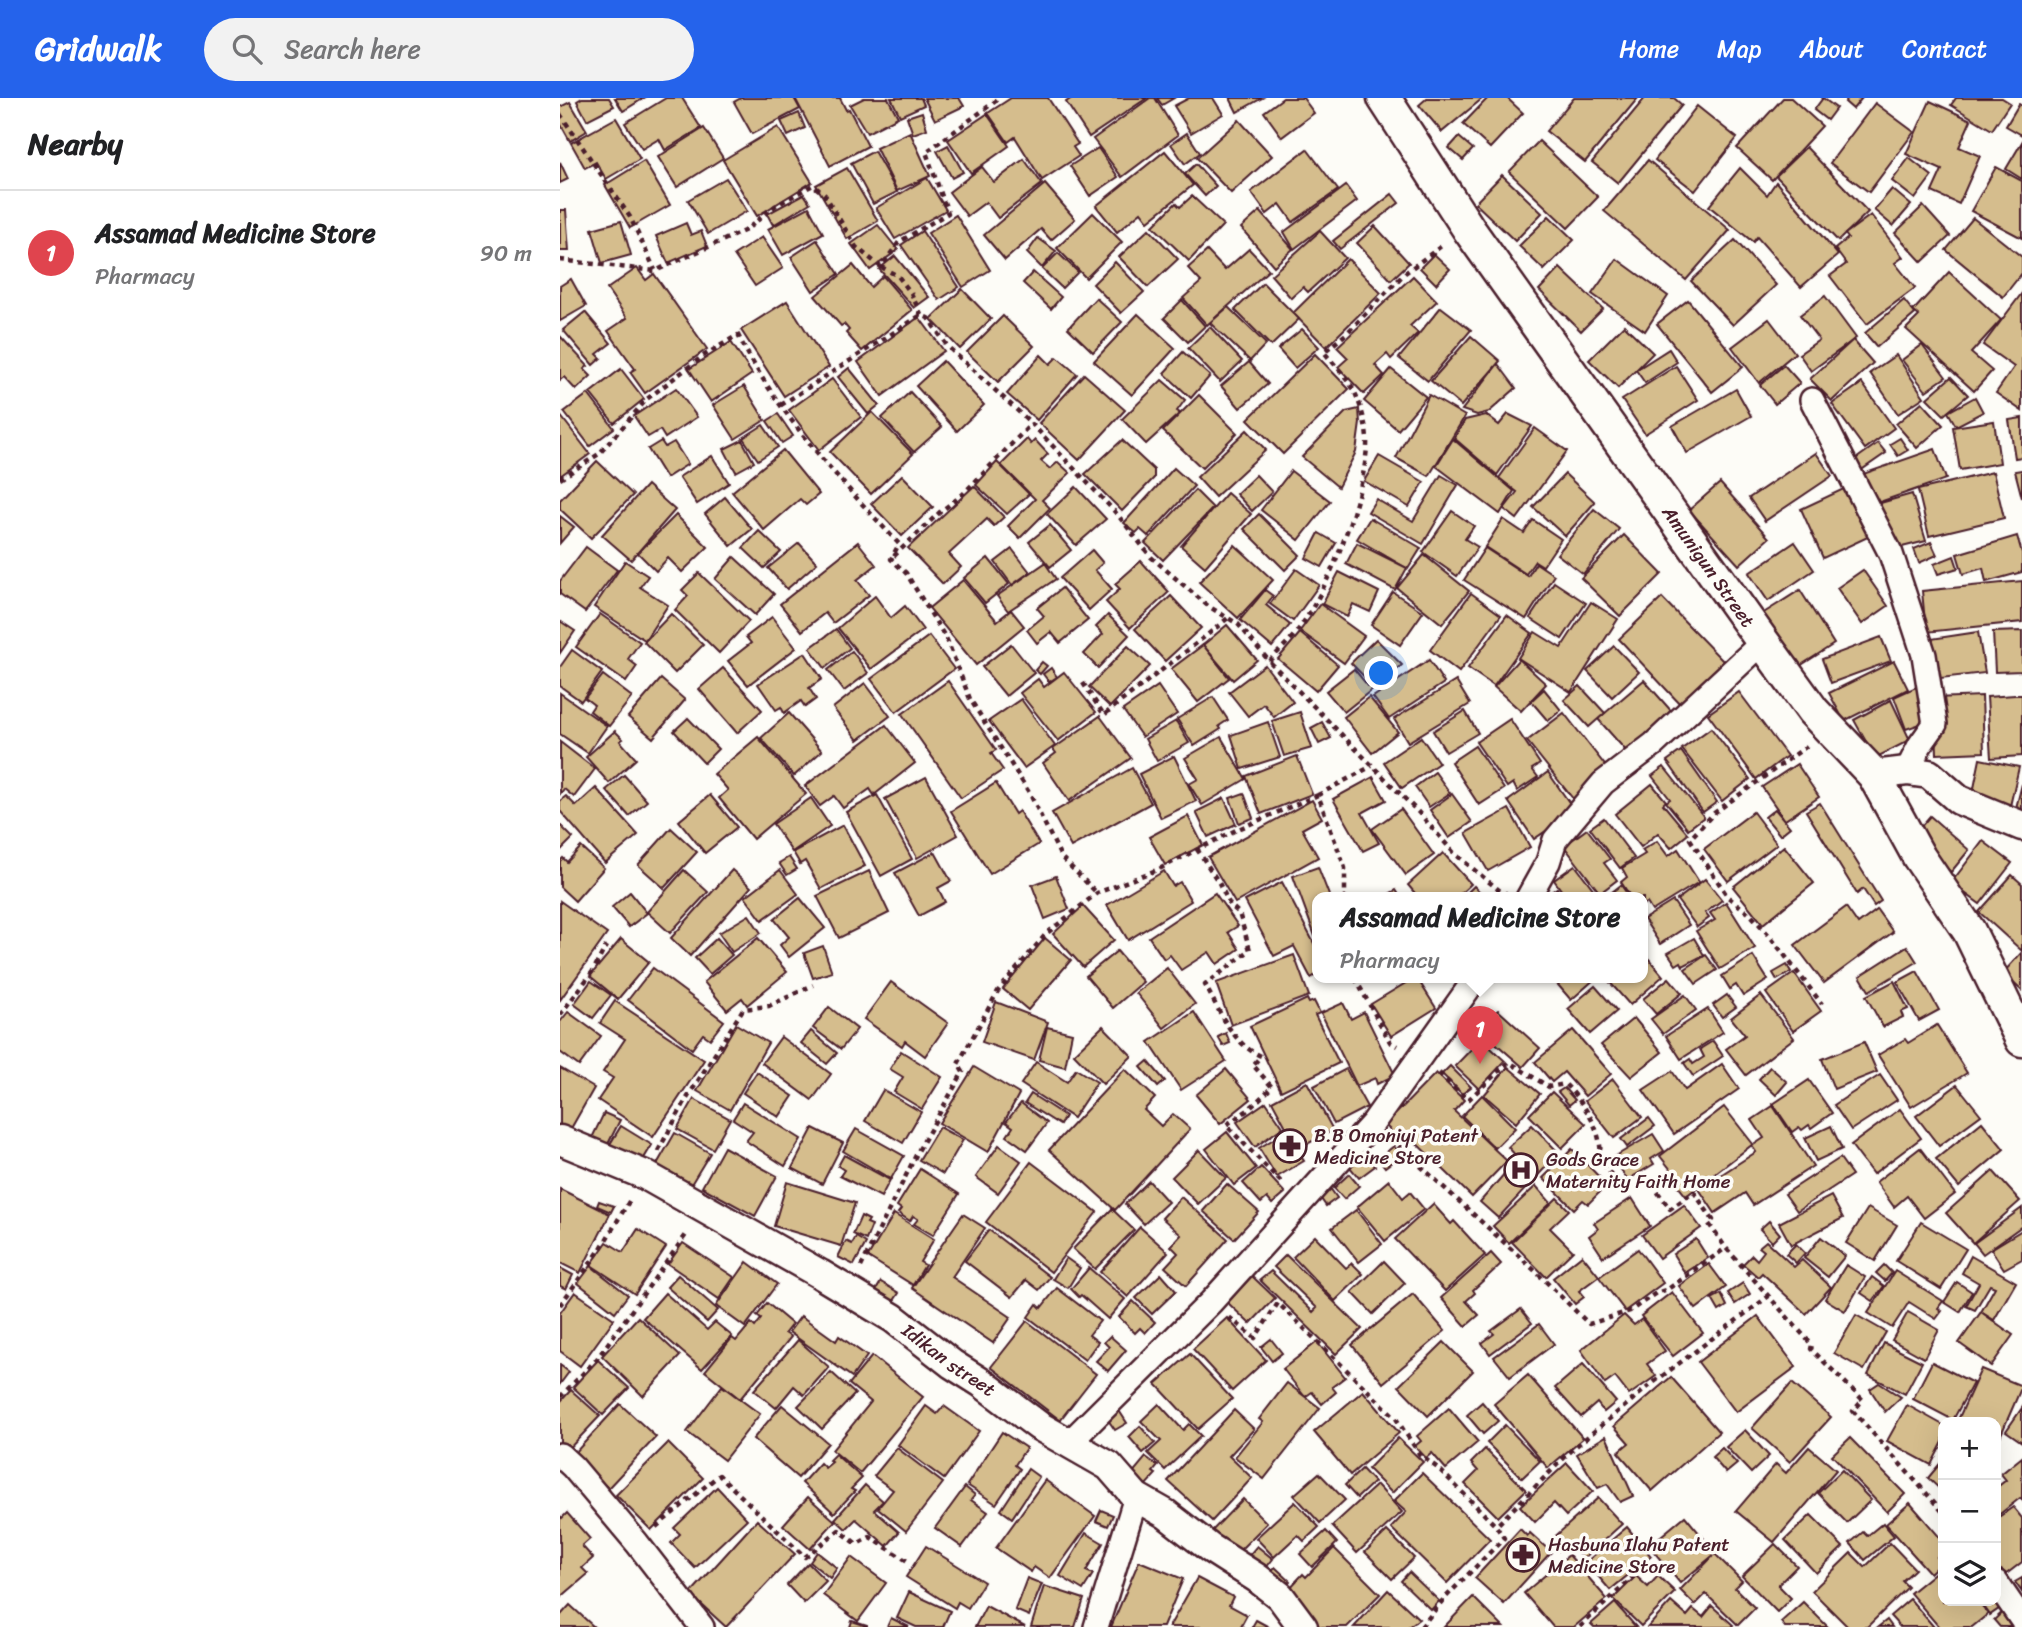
<!DOCTYPE html>
<html lang="en">
<head>
<meta charset="utf-8">
<style>
	body { margin:0; font-family:Sriracha,sans-serif; background:#f2f2f2; color:#202124 }
	.controls { position:absolute; right:21px; bottom:21px; display:grid; overflow:hidden; border-radius:14px; box-shadow:0 7px 28px #0002 }
	.controls button { width:63px; height:63px; display:grid; place-items:center; padding:0; border:0; border-bottom:2px solid #e0e0e0; background:#fff; color:#202124; font:35px sans-serif }
	.you { position:absolute; left:822px; top:576px; width:24px; height:24px; margin:-18px; border:5px solid #fff; border-radius:50%; background:#1a73e8; box-shadow:0 0 0 10px #1a73e833 }
	.badge { display:grid; place-items:center; width:46px; height:46px; border-radius:50%; background:#2563eb; color:#fff; font-size:23px; font-weight:700 }
	.pin { position:absolute; translate:-50% -58px; filter:drop-shadow(0 2px 4px #0008) }
	.pin::after { content:''; position:absolute; top:37px; width:24px; height:21px; background:inherit; clip-path:polygon(0 0,100% 0,50% 100%) }
	.popup { position:absolute; left:752px; top:794px; width:336px; height:91px; box-sizing:border-box; display:grid; place-content:center; border-radius:14px; background:#fff; filter:drop-shadow(0 2px 5px #0005); font-size:23px; white-space:nowrap; color:#757577 }
	.popup b { font-size:26px; color:#202124 }
	.popup::after { content:''; position:absolute; left:50%; top:100%; margin-left:-14px; border:14px solid transparent; border-top-color:#fff }
	.list { margin:0; padding:0; list-style:none }
	h2 { display:flex; justify-content:space-between; align-items:center; height:91px; margin:0; padding:0 28px; font-size:30px }
	h2 small { font-size:23px; font-weight:400; color:#757577 }
	.list li { display:grid; grid-template-columns:46px 1fr auto; gap:21px; align-items:center; box-sizing:border-box; height:126px; padding:0 28px; border-top:2px solid #e0e0e0 }
	.list b { display:block; font-size:26px; white-space:nowrap }
	.list p { margin:0; font-size:23px; white-space:nowrap; color:#757577 }
	.list em { font-size:23px; font-style:normal; color:#757577 }
	.icon { flex:none; width:38px; height:38px; fill:none; stroke:currentColor; stroke-width:2; stroke-linecap:round; stroke-linejoin:round }
	.map { position:relative; flex:none; width:1462px; height:1529px; overflow:hidden }
	header { display:flex; align-items:center; gap:42px; box-sizing:border-box; height:98px; padding:0 35px; background:#2563eb; color:#fff }
	header strong { font-size:33px }
	nav { display:flex; gap:38px; margin-inline-start:auto; font-size:24px }
	.search { width:490px; height:63px; background:#f2f2f2; display:flex; align-items:center; gap:18px; box-sizing:border-box; padding:0 24px; border-radius:38px; color:#757577; font-size:26px }
	main { display:flex }
	aside { flex:1; background:#fff }
	.map>svg:first-child { display:block }
	.building { fill:#d5bd8d; stroke:#4a1f2b; stroke-width:2 }
	.lines { fill:none; stroke-linecap:round; stroke-linejoin:round }
	.minor-casing { stroke:#4a1f2b; stroke-width:28 }
	.tertiary-casing { stroke:#4a1f2b; stroke-width:33 }
	.secondary-casing { stroke:#4a1f2b; stroke-width:37 }
	.path { stroke:#4a1f2b; stroke-width:4.5; stroke-dasharray:5 5; stroke-linecap:butt }
	.minor { stroke:#fdfcf7; stroke-width:23 }
	.tertiary { stroke:#fdfcf7; stroke-width:28 }
	.secondary { stroke:#fdfcf7; stroke-width:32 }
	.labels { text-anchor:middle; stroke-width:7; stroke-linejoin:round; paint-order:stroke }
	.street-label { font-size:19px; fill:#4a1f2b; stroke:#fdfcf7 }
	.poi-label { font-size:19px; fill:#4a1f2b; stroke:#fdfcf7; text-anchor:start }
</style>
</head>
<body>
<header>
<strong>Gridwalk</strong>
<div class="search"><svg class="icon" aria-label="search" viewBox="0 0 24 24"><circle cx="10" cy="10" r="6"/><path d="M15 15l6 6"/></svg>Search here</div>
<nav><a>Home</a><a>Map</a><a>About</a><a>Contact</a></nav>
</header>
<main>
<aside>
<h2>Nearby<small></small></h2>
<ul class="list">
<li><span class="badge" style="background:#e0444e">1</span><div><b>Assamad Medicine Store</b><p>Pharmacy</p></div><em>90 m</em></li>
</ul>
</aside>
<div class="map">
<svg width="1462" height="1529" viewBox="0 0 1462 1529">
	<rect width="100%" height="100%" fill="#fdfcf7"/>
	<filter id="ink" filterUnits="userSpaceOnUse"><feTurbulence type="fractalNoise" baseFrequency=".0143" numOctaves="2"/><feDisplacementMap in="SourceGraphic" scale="14" xChannelSelector="R" yChannelSelector="G"/><feConvolveMatrix kernelMatrix="1 2 1 2 8 2 1 2 1" color-interpolation-filters="sRGB"/></filter>
	<g filter="url(#ink)">
		<!-- building -->
		<g class="building">
			<polygon points="22,0 49,0 54,8 27,22 17,3"/>
			<polygon points="55,0 84,0 63,13"/>
			<polygon points="106,0 122,0 141,30 105,52 99,41 82,51 65,25"/>
			<polygon points="181,0 234,0 240,11 192,36 174,4"/>
			<polygon points="235,0 280,0 286,12 289,11 308,48 270,68"/>
			<polygon points="304,0 328,0 338,19 307,35 290,7"/>
			<polygon points="331,0 361,0 364,7 340,18"/>
			<polygon points="364,0 399,0 404,8 375,22"/>
			<polygon points="451,0 488,0 518,46 513,49 519,58 482,82 455,39 448,44 428,15"/>
			<polygon points="512,0 587,0 529,39 506,4"/>
			<polygon points="590,0 595,0 618,37 562,79 533,41"/>
			<polygon points="597,0 614,0 602,7"/>
			<polygon points="629,0 653,0 663,16 631,35 614,8"/>
			<polygon points="670,0 702,0 677,14"/>
			<polygon points="723,0 743,0 754,15 722,39 704,14"/>
			<polygon points="867,0 923,0 882,34 859,7"/>
			<polygon points="928,0 947,0 963,15 930,50 903,26"/>
			<polygon points="1014,0 1078,0 1025,64 986,33"/>
			<polygon points="1085,0 1114,0 1122,7 1058,85 1032,64"/>
			<polygon points="1223,0 1231,0 1262,28 1212,82 1177,50"/>
			<polygon points="1263,0 1276,10 1267,22 1254,12"/>
			<polygon points="1288,0 1302,0 1293,11 1285,4"/>
			<polygon points="1396,0 1442,0 1450,5 1432,32 1391,7"/>
			<polygon points="1370,3 1411,22 1399,49 1420,58 1399,106 1372,94 1382,72 1346,56"/>
			<polygon points="10,4 27,33 10,43 0,25 0,9"/>
			<polygon points="1315,5 1354,34 1309,94 1270,65"/>
			<polygon points="1459,6 1462,8 1462,37 1446,28"/>
			<polygon points="1137,8 1177,40 1135,93 1095,62"/>
			<polygon points="362,14 367,31 353,36 347,19"/>
			<polygon points="239,15 245,30 228,38 221,23"/>
			<polygon points="427,16 449,48 411,75 388,42"/>
			<polygon points="56,20 80,61 46,81 36,64 25,70 11,45"/>
			<polygon points="679,22 712,58 671,95 637,60"/>
			<polygon points="218,29 252,84 197,118 163,62"/>
			<polygon points="144,30 163,60 117,89 98,59"/>
			<polygon points="350,34 370,78 337,93 316,50"/>
			<polygon points="627,35 640,55 625,66 611,46"/>
			<polygon points="899,39 913,51 903,62 889,50"/>
			<polygon points="979,43 1038,99 1008,130 949,74"/>
			<polygon points="1462,44 1462,81 1446,71"/>
			<polygon points="388,47 403,74 392,80 377,53"/>
			<polygon points="1246,49 1308,114 1278,143 1216,78"/>
			<polygon points="538,50 558,79 530,98 510,68"/>
			<polygon points="747,51 778,92 733,124 720,106 707,116 691,94"/>
			<polygon points="314,53 337,94 313,106 291,65"/>
			<polygon points="605,53 633,87 588,123 581,114 557,134 536,108"/>
			<polygon points="1349,60 1372,78 1355,101 1332,83"/>
			<polygon points="464,61 482,86 438,120 426,104 407,118 389,94 422,69 434,84"/>
			<polygon points="1088,62 1170,132 1126,182 1044,113"/>
			<polygon points="84,63 110,107 70,130 45,87"/>
			<polygon points="0,64 8,81 0,85"/>
			<polygon points="636,66 656,88 645,98 625,76"/>
			<polygon points="1436,69 1462,83 1462,140 1411,113"/>
			<polygon points="287,70 318,123 287,141 256,87"/>
			<polygon points="1180,70 1207,97 1216,84 1278,157 1241,189 1197,139 1193,144 1149,108"/>
			<polygon points="942,77 982,115 955,143 915,105"/>
			<polygon points="166,80 187,113 148,136 128,102"/>
			<polygon points="367,80 386,112 335,141 316,110"/>
			<polygon points="485,86 515,121 491,142 481,131 445,162 424,137"/>
			<polygon points="786,88 797,103 734,151 724,134"/>
			<polygon points="1332,91 1351,107 1333,128 1314,112"/>
			<polygon points="244,96 250,105 213,127 207,116"/>
			<polygon points="832,96 839,105 780,151 773,143"/>
			<polygon points="632,98 663,127 629,163 593,128 616,105 620,109"/>
			<polygon points="1363,108 1390,138 1362,164 1335,135"/>
			<polygon points="249,109 263,135 223,157 208,131"/>
			<polygon points="0,112 6,112 9,153 0,153"/>
			<polygon points="700,113 733,151 714,168 681,130"/>
			<polygon points="533,115 562,144 526,180 497,150"/>
			<polygon points="396,117 430,172 403,189 368,135"/>
			<polygon points="1311,117 1343,159 1335,165 1355,190 1307,226 1270,178 1286,166 1275,151 1288,140 1285,136"/>
			<polygon points="989,118 1014,142 984,172 959,148"/>
			<polygon points="1413,120 1462,159 1462,175 1443,199 1386,152"/>
			<polygon points="61,123 71,157 42,165 32,131"/>
			<polygon points="126,125 131,137 141,133 147,148 108,165 96,138"/>
			<polygon points="318,127 338,152 310,172 291,146"/>
			<polygon points="815,128 849,165 831,182 797,145"/>
			<polygon points="589,131 618,161 588,189 559,159"/>
			<polygon points="362,133 399,189 379,202 341,147"/>
			<polygon points="760,133 785,160 748,194 743,189 731,200 711,177"/>
			<polygon points="202,139 223,170 195,188 174,157"/>
			<polygon points="478,140 496,153 482,170 467,155"/>
			<polygon points="257,142 279,176 253,193 231,159"/>
			<polygon points="1175,142 1216,187 1173,227 1131,183"/>
			<polygon points="689,151 709,172 647,227 623,200 641,184 628,170 647,153 665,172"/>
			<polygon points="498,155 518,174 502,190 482,171"/>
			<polygon points="874,156 890,171 876,186 860,170"/>
			<polygon points="335,158 369,199 354,210 319,171"/>
			<polygon points="788,161 821,195 766,249 733,215"/>
			<polygon points="1057,161 1108,198 1085,233 1032,196"/>
			<polygon points="555,164 584,194 561,215 533,186"/>
			<polygon points="293,167 311,189 323,178 352,212 302,253 286,235 289,232 284,226 281,228 255,198"/>
			<polygon points="77,170 86,182 94,176 147,251 85,295 70,274 75,271 48,233 67,220 47,191"/>
			<polygon points="1000,170 1043,211 1021,233 979,192"/>
			<polygon points="473,174 501,199 491,211 463,185"/>
			<polygon points="1389,174 1441,222 1411,255 1432,273 1414,293 1346,231 1359,218 1353,213"/>
			<polygon points="853,178 877,203 850,228 858,235 831,261 827,256 815,267 824,277 804,296 778,269 788,260 777,249"/>
			<polygon points="11,181 26,208 0,223 0,188"/>
			<polygon points="703,185 739,221 711,248 675,212"/>
			<polygon points="402,191 431,221 400,251 371,221"/>
			<polygon points="1462,195 1462,313 1436,295 1454,269 1423,247"/>
			<polygon points="1265,198 1296,240 1251,273 1239,256 1259,242 1240,217"/>
			<polygon points="536,200 562,224 533,254 508,230"/>
			<polygon points="622,202 645,228 628,244 604,220"/>
			<polygon points="1128,202 1183,269 1152,294 1097,226"/>
			<polygon points="1344,202 1355,216 1317,249 1305,235"/>
			<polygon points="227,203 269,269 224,298 181,232"/>
			<polygon points="668,209 706,246 690,263 650,225"/>
			<polygon points="881,209 911,232 868,283 839,260"/>
			<polygon points="25,214 51,245 37,256 41,260 33,267 3,232"/>
			<polygon points="578,216 615,250 572,297 534,263"/>
			<polygon points="443,218 474,248 438,284 407,254"/>
			<polygon points="359,219 384,253 322,298 298,264"/>
			<polygon points="1209,221 1235,255 1199,285 1172,249"/>
			<polygon points="1064,227 1093,255 1058,290 1029,262"/>
			<polygon points="650,229 682,263 660,284 628,250"/>
			<polygon points="742,231 759,249 735,270 718,251"/>
			<polygon points="0,238 28,268 24,271 31,278 16,292 4,279 0,282"/>
			<polygon points="911,238 940,263 901,308 871,283"/>
			<polygon points="1293,242 1313,265 1272,303 1250,281"/>
			<polygon points="171,244 192,276 151,304 129,271"/>
			<polygon points="1362,247 1386,279 1366,293 1342,262"/>
			<polygon points="1109,251 1117,264 1085,285 1076,272"/>
			<polygon points="623,254 650,278 631,300 604,275"/>
			<polygon points="755,256 789,291 723,356 688,321"/>
			<polygon points="481,257 490,266 497,259 517,276 477,322 447,296"/>
			<polygon points="1336,257 1364,299 1338,316 1310,275"/>
			<polygon points="383,263 424,307 397,333 356,288"/>
			<polygon points="689,264 708,286 680,310 661,288"/>
			<polygon points="938,266 956,290 929,314 917,317 902,312"/>
			<polygon points="1224,267 1240,285 1215,306 1200,287"/>
			<polygon points="1116,268 1138,302 1085,336 1062,302"/>
			<polygon points="289,270 319,307 308,316 278,279"/>
			<polygon points="61,271 84,301 54,325 30,295"/>
			<polygon points="831,271 866,299 838,332 804,303"/>
			<polygon points="524,276 565,312 519,362 479,325"/>
			<polygon points="1391,279 1408,297 1384,317 1367,300"/>
			<polygon points="272,281 301,319 259,352 229,312"/>
			<polygon points="602,282 625,302 617,313 620,315 586,346 562,321"/>
			<polygon points="1302,285 1334,330 1305,351 1272,306"/>
			<polygon points="184,288 205,322 175,341 153,307"/>
			<polygon points="116,290 137,319 105,340 100,332 88,339 74,318"/>
			<polygon points="1176,291 1191,318 1127,355 1112,328"/>
			<polygon points="350,294 382,329 354,354 322,320"/>
			<polygon points="28,296 54,330 30,348 4,314"/>
			<polygon points="639,297 677,335 642,370 603,333"/>
			<polygon points="869,297 905,318 869,378 836,360"/>
			<polygon points="1415,299 1423,314 1396,328 1388,314"/>
			<polygon points="1362,304 1383,327 1357,350 1336,326"/>
			<polygon points="799,311 800,325 796,354 778,389 742,359 786,314"/>
			<polygon points="312,314 353,356 311,396 270,354"/>
			<polygon points="218,316 233,338 222,345 207,323"/>
			<polygon points="948,316 972,328 937,377 894,340 905,322 926,317 939,327"/>
			<polygon points="0,317 30,356 0,378"/>
			<polygon points="1462,320 1462,359 1455,360 1449,322"/>
			<polygon points="1434,323 1440,365 1400,372 1393,329"/>
			<polygon points="203,327 218,349 198,362 183,340"/>
			<polygon points="975,330 1007,353 957,421 944,411 957,394 939,380"/>
			<polygon points="687,332 706,352 655,399 637,379"/>
			<polygon points="1340,340 1348,352 1338,358 1330,346"/>
			<polygon points="467,341 471,346 475,342 488,356 481,363 490,371 498,364 510,375 482,402 490,410 460,440 448,428 475,401 441,367"/>
			<polygon points="893,341 954,393 940,416 876,368"/>
			<polygon points="182,342 194,364 176,374 164,351"/>
			<polygon points="562,342 594,372 594,380 562,413 525,376"/>
			<polygon points="101,343 105,349 114,344 128,366 106,380 88,351"/>
			<polygon points="1318,345 1326,355 1300,373 1293,363"/>
			<polygon points="1375,351 1386,381 1314,406 1303,376"/>
			<polygon points="223,352 259,396 246,407 240,401 204,432 172,394"/>
			<polygon points="1256,355 1272,378 1205,423 1189,400"/>
			<polygon points="152,358 169,385 137,406 119,379"/>
			<polygon points="819,358 864,384 849,409 804,383"/>
			<polygon points="37,363 73,397 31,440 0,411 0,402"/>
			<polygon points="437,364 469,396 447,416 416,387"/>
			<polygon points="614,370 634,388 588,438 580,431 576,435 564,425"/>
			<polygon points="1462,372 1462,400 1455,373"/>
			<polygon points="731,373 770,403 739,442 701,412"/>
			<polygon points="1433,374 1444,420 1369,438 1358,392"/>
			<polygon points="1005,376 1035,404 1005,438 973,409"/>
			<polygon points="342,377 373,409 342,438 311,406"/>
			<polygon points="696,377 712,394 692,413 676,396"/>
			<polygon points="881,377 898,387 863,446 808,414 816,401 853,423"/>
			<polygon points="1160,385 1209,440 1179,467 1129,412"/>
			<polygon points="87,387 115,412 71,462 42,437"/>
			<polygon points="414,388 444,419 434,428 427,421 389,456 401,469 383,486 348,450"/>
			<polygon points="1290,388 1312,437 1263,460 1241,411"/>
			<polygon points="516,389 546,421 516,447 487,416"/>
			<polygon points="635,392 653,410 603,462 585,445"/>
			<polygon points="667,395 691,416 645,469 621,448"/>
			<polygon points="1352,396 1366,443 1330,452 1317,406"/>
			<polygon points="165,399 192,431 171,448 145,416"/>
			<polygon points="1034,411 1059,431 1023,476 997,456"/>
			<polygon points="892,413 914,428 905,441 918,449 897,478 863,454"/>
			<polygon points="699,416 740,457 725,472 684,431"/>
			<polygon points="116,417 148,449 122,474 108,460 96,473 78,455"/>
			<polygon points="0,418 14,429 0,445"/>
			<polygon points="810,420 861,450 848,471 797,441"/>
			<polygon points="943,421 964,435 973,422 1001,441 983,468 975,463 966,476 925,449"/>
			<polygon points="490,427 511,452 490,469 469,444"/>
			<polygon points="199,433 221,454 204,470 183,450"/>
			<polygon points="759,435 776,445 762,469 746,460"/>
			<polygon points="1064,437 1102,476 1060,518 1021,480"/>
			<polygon points="1457,438 1462,455 1462,474 1426,484 1423,470 1403,476 1397,456"/>
			<polygon points="298,444 316,467 297,482 309,497 273,525 265,515 242,533 220,506"/>
			<polygon points="1235,444 1254,472 1208,503 1189,475"/>
			<polygon points="1371,444 1377,457 1359,465 1354,451"/>
			<polygon points="239,445 257,465 227,491 208,470"/>
			<polygon points="797,445 847,470 835,492 786,466"/>
			<polygon points="675,447 713,482 678,520 639,484"/>
			<polygon points="26,449 57,472 25,514 0,496 0,483"/>
			<polygon points="925,450 968,478 976,465 994,477 966,521 904,482"/>
			<polygon points="452,451 470,474 452,487 435,464"/>
			<polygon points="532,452 543,465 535,472 552,491 529,512 500,480"/>
			<polygon points="864,457 909,493 882,526 837,490"/>
			<polygon points="1394,458 1398,470 1378,476 1374,466"/>
			<polygon points="174,459 214,496 195,517 155,481"/>
			<polygon points="428,460 449,486 425,505 404,480"/>
			<polygon points="65,463 88,478 80,489 108,507 85,542 34,509"/>
			<polygon points="581,463 609,494 570,530 546,504 560,491 555,486"/>
			<polygon points="485,465 496,481 448,513 437,498"/>
			<polygon points="736,471 759,487 733,523 710,506"/>
			<polygon points="1303,472 1328,508 1302,526 1277,490"/>
			<polygon points="779,474 819,494 810,514 793,506 787,519 762,506"/>
			<polygon points="139,475 189,523 159,555 115,512 128,498 122,492"/>
			<polygon points="403,482 437,523 451,512 464,528 416,567 369,510"/>
			<polygon points="1462,483 1462,524 1366,534 1362,493"/>
			<polygon points="994,484 1026,505 1002,541 970,520"/>
			<polygon points="502,490 528,522 500,545 491,534 477,545 467,532 484,518 477,510"/>
			<polygon points="705,492 713,498 706,507 730,527 712,549 680,522"/>
			<polygon points="1240,492 1274,546 1235,571 1202,516"/>
			<polygon points="833,494 863,514 840,547 811,527"/>
			<polygon points="911,495 941,517 899,574 870,552"/>
			<polygon points="315,498 331,520 345,508 363,532 311,571 278,530"/>
			<polygon points="611,498 641,530 605,563 575,531"/>
			<polygon points="1102,500 1165,565 1121,607 1059,541"/>
			<polygon points="1031,504 1058,521 1011,594 958,560 975,534 1001,550"/>
			<polygon points="760,506 804,538 784,565 740,533"/>
			<polygon points="40,516 80,544 68,561 77,568 66,584 16,549"/>
			<polygon points="111,516 143,547 115,575 84,544"/>
			<polygon points="548,517 569,537 538,570 524,556 543,536 536,529"/>
			<polygon points="947,517 972,535 934,588 908,570"/>
			<polygon points="212,519 236,550 188,587 168,563 191,545 186,539"/>
			<polygon points="0,523 15,533 0,555"/>
			<polygon points="667,527 697,562 673,582 643,547"/>
			<polygon points="276,531 290,550 265,570 250,550"/>
			<polygon points="1462,533 1462,573 1435,574 1433,534"/>
			<polygon points="1418,534 1425,575 1372,581 1371,541"/>
			<polygon points="740,535 778,567 756,593 718,561"/>
			<polygon points="369,538 394,571 336,614 311,581"/>
			<polygon points="1321,539 1331,563 1271,585 1262,561"/>
			<polygon points="816,541 842,567 816,591 791,565"/>
			<polygon points="451,546 474,575 446,598 422,569"/>
			<polygon points="643,547 669,580 638,604 611,571"/>
			<polygon points="568,548 590,568 550,609 529,589"/>
			<polygon points="1054,548 1079,574 1052,599 1027,573"/>
			<polygon points="12,552 42,574 21,603 0,588 0,569"/>
			<polygon points="292,553 308,575 284,593 268,572"/>
			<polygon points="245,555 262,581 249,590 256,601 245,609 241,603 224,615 221,609 216,612 198,586"/>
			<polygon points="959,561 986,586 961,613 934,589"/>
			<polygon points="869,562 884,585 829,621 813,599"/>
			<polygon points="1334,563 1348,591 1284,623 1269,595"/>
			<polygon points="482,564 487,568 480,576 475,572"/>
			<polygon points="705,567 733,604 714,619 704,606 688,618 669,594"/>
			<polygon points="163,570 202,612 177,635 139,591"/>
			<polygon points="491,570 497,579 489,584 483,576"/>
			<polygon points="794,571 808,588 811,585 814,590 784,614 766,593"/>
			<polygon points="504,574 536,614 498,643 460,595 478,581 484,589"/>
			<polygon points="43,577 72,599 49,628 30,613 34,607 25,600"/>
			<polygon points="101,581 125,602 93,640 68,619"/>
			<polygon points="1084,582 1113,615 1067,654 1038,621"/>
			<polygon points="388,583 436,652 431,655 443,672 401,700 342,616"/>
			<polygon points="896,583 910,606 848,644 834,621"/>
			<polygon points="305,585 330,618 298,642 273,610"/>
			<polygon points="598,588 617,616 582,639 563,612"/>
			<polygon points="1020,588 1045,615 1029,629 1004,602"/>
			<polygon points="1356,589 1369,623 1346,631 1334,599"/>
			<polygon points="984,591 1001,612 988,623 971,603"/>
			<polygon points="1179,594 1227,658 1196,681 1148,616"/>
			<polygon points="0,595 47,628 28,655 0,636"/>
			<polygon points="1455,597 1462,597 1462,658 1431,660 1427,599"/>
			<polygon points="1422,598 1424,654 1377,656 1375,600"/>
			<polygon points="653,599 668,622 659,628 661,631 634,648 617,621"/>
			<polygon points="809,599 838,634 812,655 784,619"/>
			<polygon points="461,601 495,648 464,670 429,623"/>
			<polygon points="1331,602 1350,642 1315,660 1294,622"/>
			<polygon points="905,613 918,635 886,654 873,633"/>
			<polygon points="740,614 752,650 724,658 712,623"/>
			<polygon points="229,615 262,653 234,678 201,640"/>
			<polygon points="1004,615 1051,675 1014,702 967,643"/>
			<polygon points="540,618 571,660 509,703 483,665 496,655 493,651"/>
			<polygon points="128,620 158,651 144,665 114,633"/>
			<polygon points="950,621 980,666 972,671 978,679 957,693 953,685 947,689 916,644"/>
			<polygon points="616,623 629,645 597,663 585,641"/>
			<polygon points="708,624 720,659 682,671 671,637"/>
			<polygon points="762,624 771,640 759,646 751,630"/>
			<polygon points="326,627 355,665 314,697 310,691 283,710 274,698 260,708 245,688"/>
			<polygon points="1151,630 1190,681 1162,703 1122,651"/>
			<polygon points="55,633 63,641 60,643 76,661 49,685 26,659"/>
			<polygon points="198,639 246,696 193,741 159,700 168,692 154,676"/>
			<polygon points="661,639 686,681 642,707 629,686 638,681 625,660"/>
			<polygon points="861,639 879,665 842,690 824,664"/>
			<polygon points="0,644 35,671 14,699 4,691 0,696"/>
			<polygon points="915,648 944,691 919,707 891,664"/>
			<polygon points="1121,653 1157,704 1143,714 1107,663"/>
			<polygon points="614,658 636,703 601,720 579,676"/>
			<polygon points="737,658 752,696 701,716 686,678"/>
			<polygon points="1420,661 1459,669 1450,708 1412,700"/>
			<polygon points="1237,666 1259,699 1225,722 1202,689"/>
			<polygon points="1104,669 1144,719 1128,731 1106,704 1110,701 1092,678"/>
			<polygon points="572,670 591,705 511,749 492,715"/>
			<polygon points="875,674 890,695 869,709 855,689"/>
			<polygon points="988,674 1015,713 974,741 948,703"/>
			<polygon points="64,677 87,703 69,718 46,692"/>
			<polygon points="366,679 398,737 357,760 325,701"/>
			<polygon points="813,679 826,702 802,715 819,745 803,753 773,701"/>
			<polygon points="436,685 455,716 459,713 479,746 430,776 391,713"/>
			<polygon points="1092,686 1106,703 1103,706 1128,736 1111,750 1098,735 1081,749 1055,716"/>
			<polygon points="1462,686 1462,724 1453,722"/>
			<polygon points="36,690 78,737 45,765 0,713 0,703 6,698 16,708"/>
			<polygon points="684,695 693,720 679,725 670,700"/>
			<polygon points="892,696 912,724 889,740 870,712"/>
			<polygon points="150,697 177,729 145,755 119,723"/>
			<polygon points="317,697 352,761 321,778 286,714"/>
			<polygon points="251,700 270,728 232,754 213,726"/>
			<polygon points="664,700 676,726 648,739 636,714"/>
			<polygon points="752,702 762,720 742,731 758,759 675,805 648,759"/>
			<polygon points="1260,705 1321,803 1314,808 1303,791 1297,796 1246,713"/>
			<polygon points="841,711 874,757 846,777 812,731"/>
			<polygon points="949,711 970,749 928,773 906,735"/>
			<polygon points="1215,711 1230,729 1220,737 1205,719"/>
			<polygon points="1193,714 1217,746 1168,783 1144,751"/>
			<polygon points="628,718 643,747 605,767 589,739"/>
			<polygon points="1370,718 1409,752 1391,774 1351,740"/>
			<polygon points="1044,720 1074,760 1060,770 1030,730"/>
			<polygon points="0,727 13,740 0,753"/>
			<polygon points="283,727 305,768 261,791 245,763 240,766 233,754"/>
			<polygon points="111,730 137,754 104,790 78,767"/>
			<polygon points="1027,731 1050,761 1044,765 1057,782 1040,795 1004,748"/>
			<polygon points="1097,743 1108,758 1118,751 1139,784 1092,813 1087,805 1083,807 1083,800 1067,800 1070,798 1061,784 1067,779 1062,770 1085,756 1082,752"/>
			<polygon points="1423,743 1452,765 1420,806 1391,785"/>
			<polygon points="1224,748 1254,785 1203,826 1173,789"/>
			<polygon points="21,749 44,770 15,803 0,789 0,763 3,760 7,764"/>
			<polygon points="375,754 391,783 378,790 385,804 359,818 335,775"/>
			<polygon points="883,755 911,786 896,800 859,800 848,787"/>
			<polygon points="229,759 237,771 227,777 219,765"/>
			<polygon points="1015,767 1040,800 1007,800 994,782"/>
			<polygon points="758,769 770,800 757,800 757,837 755,838 733,778"/>
			<polygon points="124,772 148,794 110,835 87,814"/>
			<polygon points="172,772 191,789 130,858 111,840"/>
			<polygon points="220,772 238,796 202,822 185,799"/>
			<polygon points="309,773 329,815 279,840 257,798"/>
			<polygon points="604,773 613,788 620,784 631,803 568,842 547,807"/>
			<polygon points="1452,777 1462,786 1462,853 1419,814"/>
			<polygon points="496,778 509,811 485,821 472,787"/>
			<polygon points="1145,781 1162,802 1145,815 1149,820 1137,829 1117,802"/>
			<polygon points="722,784 757,851 757,876 751,880 734,848 714,858 685,803"/>
			<polygon points="1061,787 1068,797 1064,800 1048,800 1047,798"/>
			<polygon points="914,788 926,800 902,800"/>
			<polygon points="997,790 1004,800 983,800"/>
			<polygon points="836,792 841,800 822,800"/>
			<polygon points="70,794 87,815 69,829 52,809"/>
			<polygon points="655,795 678,828 668,834 679,851 657,866 649,854 621,872 610,857 604,861 589,839"/>
			<polygon points="240,800 265,830 229,859 220,847 229,839 214,821"/>
			<polygon points="0,803 47,836 0,902"/>
			<polygon points="1113,803 1129,827 1100,846 1084,821"/>
			<polygon points="1166,804 1195,850 1160,871 1136,833 1155,822 1150,815"/>
			<polygon points="523,808 554,842 523,869 493,836"/>
			<polygon points="1286,809 1298,826 1317,812 1333,834 1264,885 1235,847"/>
			<polygon points="189,817 201,835 172,854 159,835"/>
			<polygon points="157,840 172,857 150,876 135,860"/>
			<polygon points="198,840 227,874 187,907 182,900 167,912 144,884"/>
			<polygon points="485,840 511,862 468,912 443,891"/>
			<polygon points="1134,840 1144,857 1123,868 1121,864 1116,867 1108,855"/>
			<polygon points="61,841 89,864 58,901 30,878"/>
			<polygon points="263,848 272,874 253,880 244,855"/>
			<polygon points="1347,848 1357,864 1309,893 1300,878"/>
			<polygon points="557,853 583,884 553,910 526,878"/>
			<polygon points="1083,854 1103,878 1070,907 1046,880 1083,880"/>
			<polygon points="1462,854 1462,893 1443,875"/>
			<polygon points="734,857 749,898 671,927 656,885"/>
			<polygon points="1146,857 1157,872 1136,886 1125,871"/>
			<polygon points="1193,858 1208,882 1183,898 1176,887 1170,891 1162,878"/>
			<polygon points="1227,867 1231,874 1217,882 1213,875"/>
			<polygon points="93,870 164,923 150,941 143,936 132,951 68,902"/>
			<polygon points="607,870 635,906 604,930 576,895"/>
			<polygon points="1357,873 1379,912 1359,923 1337,884"/>
			<polygon points="1234,875 1261,913 1233,933 1206,895"/>
			<polygon points="854,880 857,880 876,910 831,938 811,906"/>
			<polygon points="992,880 1036,880 1011,902"/>
			<polygon points="1109,880 1122,895 1096,916 1083,901"/>
			<polygon points="31,883 51,897 33,920 14,906"/>
			<polygon points="1334,883 1348,911 1341,914 1343,919 1323,929 1306,898"/>
			<polygon points="331,884 388,925 365,958 345,943 342,948 304,921"/>
			<polygon points="1035,888 1057,913 1030,936 1008,911"/>
			<polygon points="1125,897 1136,912 1103,936 1091,921"/>
			<polygon points="1167,897 1176,909 1162,919 1153,907"/>
			<polygon points="1201,897 1234,940 1186,977 1166,951 1185,937 1171,920"/>
			<polygon points="747,901 749,905 754,903 760,915 755,917 779,965 721,993 690,928"/>
			<polygon points="55,903 144,962 93,1039 38,1002 53,980 43,974 65,941 40,925"/>
			<polygon points="436,904 488,924 474,962 422,944"/>
			<polygon points="783,905 791,921 804,914 835,977 817,986 815,980 797,988 761,915"/>
			<polygon points="269,909 297,931 281,951 253,930"/>
			<polygon points="1148,911 1163,934 1121,961 1106,938"/>
			<polygon points="938,912 980,950 963,969 917,929"/>
			<polygon points="8,914 41,938 19,968 0,954 0,924"/>
			<polygon points="634,914 666,963 621,992 589,944"/>
			<polygon points="1074,920 1102,954 1071,979 1041,947"/>
			<polygon points="176,926 208,945 170,1012 137,993"/>
			<polygon points="1377,927 1407,975 1351,1009 1318,957 1345,941 1348,945"/>
			<polygon points="543,928 572,958 543,986 514,956"/>
			<polygon points="487,929 512,935 505,969 479,962"/>
			<polygon points="1013,932 1051,976 1025,998 1004,974 992,984 975,964"/>
			<polygon points="251,933 277,955 267,966 241,945"/>
			<polygon points="666,935 670,945 663,948 658,939"/>
			<polygon points="221,939 271,976 252,1002 202,965"/>
			<polygon points="921,941 945,963 919,991 895,968"/>
			<polygon points="1153,943 1163,958 1133,978 1124,965 1130,961 1133,966 1144,959 1140,951"/>
			<polygon points="1304,944 1317,974 1274,991 1262,961"/>
			<polygon points="341,953 382,979 362,1011 334,994 343,979 330,971"/>
			<polygon points="588,963 605,983 598,989 581,969"/>
			<polygon points="476,964 507,984 516,971 537,984 513,1020 461,986"/>
			<polygon points="1162,966 1179,991 1114,1036 1083,992 1112,973 1125,992"/>
			<polygon points="890,968 911,989 902,996 882,976"/>
			<polygon points="414,969 459,996 428,1054 379,1025"/>
			<polygon points="948,969 980,996 956,1025 924,997"/>
			<polygon points="1210,969 1227,984 1216,997 1199,981"/>
			<polygon points="0,970 34,990 5,1041 0,1039"/>
			<polygon points="565,971 595,1000 584,1012 601,1028 613,1016 630,1031 555,1112 489,1052"/>
			<polygon points="666,971 691,1001 660,1026 636,997"/>
			<polygon points="786,971 807,1009 774,1026 754,988"/>
			<polygon points="197,974 233,998 219,1019 183,995"/>
			<polygon points="876,975 904,1002 894,1013 947,1063 912,1099 851,1040 845,1047 825,1027"/>
			<polygon points="1320,977 1337,1002 1291,1032 1274,1007"/>
			<polygon points="1053,981 1082,1019 1054,1040 1025,1003"/>
			<polygon points="1249,982 1272,1015 1251,1030 1249,1027 1242,1032 1239,1029 1232,1034 1213,1006"/>
			<polygon points="747,984 773,1032 738,1051 712,1003"/>
			<polygon points="1397,987 1421,1017 1379,1048 1356,1018"/>
			<polygon points="1004,990 1015,1002 1009,1007 998,994"/>
			<polygon points="323,992 361,1014 343,1045 305,1023"/>
			<polygon points="992,994 1026,1026 1002,1050 969,1017"/>
			<polygon points="471,996 505,1018 500,1027 465,1005"/>
			<polygon points="922,997 955,1030 935,1050 902,1018"/>
			<polygon points="134,1001 170,1021 153,1051 117,1031"/>
			<polygon points="706,1004 723,1029 695,1049 677,1024"/>
			<polygon points="183,1005 241,1041 225,1068 186,1043 193,1034 173,1021"/>
			<polygon points="461,1005 487,1025 467,1052 447,1038 453,1029 446,1024"/>
			<polygon points="1213,1008 1253,1068 1193,1107 1185,1095 1155,1115 1139,1091 1196,1054 1192,1048 1204,1040 1192,1022"/>
			<polygon points="1164,1009 1193,1046 1126,1098 1112,1080 1115,1077 1100,1058"/>
			<polygon points="1340,1011 1361,1040 1313,1076 1291,1047"/>
			<polygon points="44,1015 60,1022 45,1052 30,1044"/>
			<polygon points="1089,1020 1095,1028 1067,1049 1061,1041"/>
			<polygon points="1422,1024 1444,1051 1399,1089 1376,1061"/>
			<polygon points="972,1027 999,1055 938,1120 920,1104 958,1060 948,1049"/>
			<polygon points="61,1028 92,1047 78,1070 47,1051"/>
			<polygon points="1271,1028 1282,1051 1256,1063 1245,1040"/>
			<polygon points="379,1029 403,1042 383,1076 359,1062"/>
			<polygon points="253,1030 283,1045 262,1086 232,1070"/>
			<polygon points="296,1031 344,1058 331,1081 283,1053"/>
			<polygon points="667,1034 696,1070 674,1087 646,1051"/>
			<polygon points="725,1034 744,1063 717,1079 699,1050"/>
			<polygon points="115,1035 150,1055 130,1088 96,1068"/>
			<polygon points="1093,1036 1104,1053 1091,1061 1094,1066 1067,1082 1054,1059"/>
			<polygon points="439,1047 461,1063 438,1095 416,1079"/>
			<polygon points="834,1048 841,1057 825,1069 821,1064 828,1058 825,1055"/>
			<polygon points="164,1049 217,1078 195,1118 142,1089"/>
			<polygon points="1360,1050 1395,1096 1364,1120 1347,1098 1334,1109 1316,1084"/>
			<polygon points="1012,1051 1047,1087 1028,1106 1023,1102 1014,1111 983,1080"/>
			<polygon points="639,1052 666,1080 638,1106 612,1079"/>
			<polygon points="806,1056 815,1068 799,1080 789,1068"/>
			<polygon points="284,1057 330,1082 321,1099 280,1078 284,1072 278,1068"/>
			<polygon points="1280,1060 1292,1077 1237,1113 1225,1096"/>
			<polygon points="471,1064 537,1114 491,1174 426,1124"/>
			<polygon points="701,1069 725,1095 712,1106 707,1100 701,1105 683,1085"/>
			<polygon points="360,1071 399,1096 373,1137 354,1126 358,1121 353,1118 350,1123 338,1115 341,1111 337,1108"/>
			<polygon points="1433,1073 1460,1103 1413,1145 1386,1115"/>
			<polygon points="789,1076 799,1088 784,1101 774,1090"/>
			<polygon points="829,1082 843,1100 850,1094 864,1111 825,1143 797,1109"/>
			<polygon points="589,1083 608,1104 584,1126 565,1106"/>
			<polygon points="227,1084 295,1105 281,1148 214,1128"/>
			<polygon points="667,1086 699,1114 674,1141 643,1113"/>
			<polygon points="976,1088 991,1105 949,1145 933,1128"/>
			<polygon points="770,1090 777,1100 766,1108 759,1098"/>
			<polygon points="0,1091 50,1116 20,1175 0,1165"/>
			<polygon points="1271,1098 1283,1120 1231,1147 1219,1125"/>
			<polygon points="621,1099 668,1141 626,1188 605,1169 618,1155 611,1148 621,1137 602,1120"/>
			<polygon points="997,1100 1009,1112 990,1130 1013,1153 986,1179 952,1144"/>
			<polygon points="1072,1100 1090,1128 1043,1159 1029,1138 1038,1131 1034,1125"/>
			<polygon points="39,1103 54,1108 51,1114 37,1108"/>
			<polygon points="873,1106 891,1126 894,1123 925,1157 885,1193 835,1141"/>
			<polygon points="1124,1107 1141,1130 1099,1160 1082,1137"/>
			<polygon points="1308,1110 1337,1127 1315,1163 1286,1145"/>
			<polygon points="1462,1110 1462,1128 1423,1156 1414,1145"/>
			<polygon points="552,1111 574,1132 535,1171 513,1151"/>
			<polygon points="796,1112 822,1146 799,1164 772,1130"/>
			<polygon points="334,1116 374,1141 360,1164 365,1167 353,1187 308,1159"/>
			<polygon points="403,1116 425,1130 392,1179 451,1219 433,1245 352,1190"/>
			<polygon points="301,1118 309,1122 307,1125 312,1127 306,1142 293,1136"/>
			<polygon points="1209,1123 1220,1136 1212,1144 1200,1131"/>
			<polygon points="1361,1124 1406,1151 1381,1191 1336,1163"/>
			<polygon points="580,1129 608,1154 568,1199 540,1174"/>
			<polygon points="78,1131 106,1149 75,1196 31,1167 47,1144 63,1154"/>
			<polygon points="429,1132 490,1179 479,1192 466,1182 452,1199 405,1163"/>
			<polygon points="1462,1132 1462,1161 1444,1171 1431,1151"/>
			<polygon points="755,1138 786,1170 792,1165 803,1176 775,1203 733,1159"/>
			<polygon points="296,1139 306,1145 294,1167 278,1159 286,1143 292,1146"/>
			<polygon points="1261,1139 1285,1158 1268,1179 1244,1160"/>
			<polygon points="1136,1141 1148,1160 1125,1175 1113,1156"/>
			<polygon points="1206,1143 1234,1169 1242,1162 1271,1189 1246,1216 1202,1175 1198,1179 1183,1166 1192,1157 1197,1162 1204,1153 1199,1149"/>
			<polygon points="123,1145 174,1179 159,1201 108,1166"/>
			<polygon points="1236,1146 1245,1155 1236,1165 1226,1156"/>
			<polygon points="1078,1151 1103,1185 1065,1213 1039,1179"/>
			<polygon points="931,1155 941,1166 913,1192 915,1195 906,1203 919,1217 906,1228 881,1200"/>
			<polygon points="726,1157 802,1231 776,1256 700,1182 711,1173 753,1214 757,1210 714,1169"/>
			<polygon points="1022,1157 1039,1178 1019,1193 1024,1199 1015,1206 993,1180"/>
			<polygon points="1411,1158 1456,1184 1434,1222 1421,1214 1435,1189 1430,1187 1415,1212 1406,1208 1419,1185 1402,1175"/>
			<polygon points="506,1160 520,1170 508,1190 493,1181"/>
			<polygon points="824,1163 845,1185 813,1216 792,1194"/>
			<polygon points="187,1164 217,1186 185,1229 156,1208"/>
			<polygon points="1149,1166 1166,1189 1136,1211 1119,1188"/>
			<polygon points="1286,1167 1305,1179 1285,1213 1265,1201"/>
			<polygon points="1324,1167 1332,1175 1325,1183 1316,1175"/>
			<polygon points="31,1168 68,1197 55,1214 18,1185"/>
			<polygon points="0,1170 13,1177 6,1191 0,1188"/>
			<polygon points="529,1170 565,1201 548,1221 521,1197 519,1199 511,1191"/>
			<polygon points="1335,1173 1383,1203 1378,1210 1382,1213 1376,1221 1349,1204 1332,1230 1308,1215"/>
			<polygon points="601,1176 616,1193 592,1216 576,1200"/>
			<polygon points="118,1177 158,1212 147,1224 107,1189"/>
			<polygon points="692,1178 715,1200 690,1226 667,1204"/>
			<polygon points="1312,1179 1324,1188 1313,1203 1301,1195"/>
			<polygon points="321,1184 339,1195 329,1210 312,1199"/>
			<polygon points="1397,1184 1412,1194 1400,1214 1384,1204"/>
			<polygon points="1183,1185 1190,1196 1175,1206 1168,1195"/>
			<polygon points="497,1190 540,1223 529,1237 538,1244 525,1262 468,1219 477,1206 481,1210"/>
			<polygon points="15,1194 54,1221 20,1268 0,1253 0,1215"/>
			<polygon points="1112,1194 1143,1235 1113,1258 1081,1218"/>
			<polygon points="105,1195 147,1232 155,1224 172,1238 142,1271 83,1220"/>
			<polygon points="853,1196 885,1233 823,1285 792,1247"/>
			<polygon points="1161,1196 1167,1208 1159,1213 1152,1201"/>
			<polygon points="573,1203 595,1224 585,1235 580,1230 575,1235 559,1219"/>
			<polygon points="207,1205 232,1226 225,1235 231,1239 180,1301 145,1273 172,1240 176,1243 191,1225 195,1229 201,1221 197,1218"/>
			<polygon points="961,1211 972,1225 930,1256 922,1245 934,1236 931,1233"/>
			<polygon points="1348,1214 1379,1232 1364,1260 1332,1242"/>
			<polygon points="1421,1214 1453,1237 1431,1268 1399,1245"/>
			<polygon points="1064,1217 1074,1227 1082,1221 1105,1253 1087,1266 1096,1278 1069,1297 1055,1279 1045,1286 1021,1252"/>
			<polygon points="1296,1217 1326,1234 1304,1272 1274,1255"/>
			<polygon points="241,1218 276,1243 279,1238 307,1258 292,1279 229,1234"/>
			<polygon points="1198,1218 1236,1269 1176,1314 1138,1264"/>
			<polygon points="78,1219 120,1258 83,1298 42,1258"/>
			<polygon points="667,1220 706,1262 672,1293 633,1251"/>
			<polygon points="467,1223 536,1276 500,1322 431,1269"/>
			<polygon points="979,1226 994,1246 950,1279 934,1259"/>
			<polygon points="550,1238 566,1252 548,1273 536,1263 549,1249 544,1244"/>
			<polygon points="711,1241 722,1255 712,1263 701,1249"/>
			<polygon points="238,1242 269,1269 244,1297 234,1288 216,1310 194,1292"/>
			<polygon points="757,1244 785,1279 772,1289 776,1294 762,1306 752,1294 745,1299 723,1271"/>
			<polygon points="884,1244 913,1273 868,1318 839,1288"/>
			<polygon points="1324,1245 1362,1264 1345,1296 1308,1277"/>
			<polygon points="630,1256 672,1301 638,1331 596,1286"/>
			<polygon points="312,1258 363,1299 300,1375 272,1352 311,1304 289,1286"/>
			<polygon points="38,1262 69,1290 43,1317 13,1289"/>
			<polygon points="1372,1264 1413,1285 1393,1322 1353,1301"/>
			<polygon points="1023,1266 1056,1304 1044,1314 1037,1305 1021,1319 995,1290"/>
			<polygon points="0,1267 9,1274 0,1286"/>
			<polygon points="1421,1271 1462,1288 1436,1348 1436,1324 1397,1324"/>
			<polygon points="271,1274 295,1296 262,1331 238,1308"/>
			<polygon points="968,1277 1023,1340 988,1370 934,1306"/>
			<polygon points="1111,1279 1159,1334 1092,1393 1058,1354 1069,1345 1054,1328"/>
			<polygon points="727,1285 760,1310 704,1381 675,1359 703,1324 699,1321"/>
			<polygon points="1232,1285 1271,1319 1230,1364 1192,1330"/>
			<polygon points="1319,1285 1341,1299 1325,1314 1310,1291"/>
			<polygon points="162,1288 200,1316 164,1362 127,1334"/>
			<polygon points="11,1292 40,1318 4,1356 0,1352 0,1304"/>
			<polygon points="803,1293 839,1335 790,1377 754,1334"/>
			<polygon points="922,1304 938,1323 923,1336 907,1317"/>
			<polygon points="60,1306 96,1339 48,1390 13,1357"/>
			<polygon points="599,1306 623,1332 629,1326 641,1338 605,1372 588,1355 601,1343 581,1323"/>
			<polygon points="222,1307 268,1345 238,1380 193,1341"/>
			<polygon points="1347,1307 1383,1327 1383,1344 1371,1367 1327,1343"/>
			<polygon points="366,1308 377,1316 384,1308 419,1333 384,1381 338,1347"/>
			<polygon points="889,1310 918,1344 886,1371 872,1355 866,1360 855,1348 861,1343 857,1338"/>
			<polygon points="1462,1310 1462,1344 1446,1333"/>
			<polygon points="558,1311 567,1325 555,1332 546,1319"/>
			<polygon points="674,1312 694,1331 669,1358 692,1380 652,1423 608,1383"/>
			<polygon points="945,1327 980,1363 962,1380 927,1345"/>
			<polygon points="580,1328 595,1345 583,1355 569,1339"/>
			<polygon points="1185,1332 1209,1358 1191,1375 1166,1349"/>
			<polygon points="442,1334 466,1350 455,1367 460,1371 436,1406 407,1387"/>
			<polygon points="1046,1338 1073,1398 1060,1404 1047,1386 1038,1390 1017,1356"/>
			<polygon points="838,1340 863,1364 832,1395 808,1371"/>
			<polygon points="1290,1340 1345,1396 1327,1414 1272,1357"/>
			<polygon points="108,1345 143,1380 91,1432 56,1397"/>
			<polygon points="1249,1349 1276,1372 1214,1444 1176,1413 1216,1366 1226,1375"/>
			<polygon points="337,1350 383,1385 346,1433 318,1410 333,1392 314,1378"/>
			<polygon points="1162,1350 1177,1366 1166,1375 1152,1359"/>
			<polygon points="925,1351 966,1392 938,1419 905,1386 918,1373 911,1365"/>
			<polygon points="275,1356 302,1380 291,1391 295,1393 274,1415 242,1385 260,1365 265,1370 272,1364 269,1362"/>
			<polygon points="586,1359 598,1368 593,1374 596,1376 585,1388 571,1377"/>
			<polygon points="1462,1359 1462,1402 1460,1400 1436,1419 1436,1390 1446,1382 1441,1376"/>
			<polygon points="1383,1362 1383,1394 1368,1380"/>
			<polygon points="1007,1365 1033,1393 1006,1418 994,1405 975,1424 960,1408"/>
			<polygon points="468,1371 479,1379 452,1420 441,1412"/>
			<polygon points="802,1371 814,1384 797,1400 785,1387"/>
			<polygon points="1282,1372 1311,1402 1287,1425 1258,1395"/>
			<polygon points="759,1375 785,1402 760,1425 734,1397"/>
			<polygon points="862,1375 930,1441 887,1485 831,1430 846,1414 834,1403"/>
			<polygon points="485,1382 535,1418 490,1480 474,1469 471,1474 436,1450"/>
			<polygon points="305,1387 323,1403 314,1412 339,1434 327,1448 296,1421 286,1431 275,1421"/>
			<polygon points="817,1387 842,1414 797,1455 772,1428"/>
			<polygon points="157,1389 187,1421 135,1470 111,1445 120,1436 114,1430"/>
			<polygon points="405,1389 415,1397 411,1402 428,1414 402,1449 375,1430"/>
			<polygon points="248,1399 275,1423 250,1451 223,1427"/>
			<polygon points="1038,1400 1062,1426 1023,1461 1009,1445 999,1453 990,1443"/>
			<polygon points="683,1401 707,1425 671,1461 647,1438"/>
			<polygon points="735,1404 759,1429 744,1443 738,1437 714,1459 696,1440"/>
			<polygon points="1350,1405 1383,1443 1383,1453 1377,1459 1382,1464 1370,1475 1326,1426"/>
			<polygon points="1453,1409 1462,1420 1462,1464 1436,1484 1436,1421"/>
			<polygon points="541,1412 553,1417 548,1428 536,1423"/>
			<polygon points="7,1415 30,1441 22,1448 33,1460 22,1470 28,1476 0,1500 0,1418 2,1420"/>
			<polygon points="1251,1417 1283,1449 1256,1475 1225,1442"/>
			<polygon points="1125,1418 1156,1455 1120,1485 1089,1448"/>
			<polygon points="197,1422 235,1456 166,1529 130,1496"/>
			<polygon points="1323,1425 1334,1438 1305,1462 1290,1445 1303,1434 1307,1438"/>
			<polygon points="1067,1429 1091,1458 1050,1492 1026,1464"/>
			<polygon points="960,1431 967,1438 970,1435 991,1454 944,1506 915,1480"/>
			<polygon points="766,1433 777,1445 752,1469 740,1456"/>
			<polygon points="827,1433 854,1460 832,1481 805,1454"/>
			<polygon points="526,1435 543,1445 526,1473 533,1476 523,1492 500,1478"/>
			<polygon points="1330,1445 1355,1471 1342,1483 1348,1489 1307,1529 1288,1529 1252,1493 1291,1455 1305,1469"/>
			<polygon points="1215,1446 1237,1468 1218,1487 1231,1500 1217,1514 1182,1478"/>
			<polygon points="366,1448 424,1484 408,1510 398,1504 395,1510 346,1479"/>
			<polygon points="697,1448 713,1461 701,1476 685,1462"/>
			<polygon points="774,1450 820,1496 787,1529 760,1529 725,1495 743,1476 746,1479"/>
			<polygon points="257,1454 277,1470 270,1480 250,1464"/>
			<polygon points="1155,1456 1182,1483 1175,1490 1195,1510 1178,1527 1146,1496 1135,1507 1120,1492"/>
			<polygon points="1009,1457 1047,1501 1014,1529 993,1529 964,1495"/>
			<polygon points="291,1459 326,1485 298,1523 263,1497"/>
			<polygon points="579,1463 623,1481 603,1529 551,1529"/>
			<polygon points="248,1465 266,1483 244,1505 227,1487"/>
			<polygon points="1383,1468 1383,1503 1417,1503 1428,1516 1412,1529 1379,1529 1350,1495"/>
			<polygon points="715,1469 730,1483 721,1492 707,1479"/>
			<polygon points="849,1474 879,1503 871,1512 841,1483"/>
			<polygon points="1076,1478 1088,1489 1098,1478 1115,1494 1081,1528 1053,1501"/>
			<polygon points="467,1480 482,1486 469,1518 455,1512"/>
			<polygon points="637,1480 673,1499 669,1507 687,1517 681,1528 684,1529 609,1529"/>
			<polygon points="1462,1480 1462,1494 1455,1484"/>
			<polygon points="484,1488 524,1501 515,1529 471,1529"/>
			<polygon points="828,1492 859,1521 848,1529 794,1529"/>
			<polygon points="349,1494 390,1513 383,1529 356,1529 337,1520"/>
			<polygon points="913,1499 943,1529 884,1529"/>
			<polygon points="1350,1501 1355,1507 1374,1529 1340,1529 1330,1518"/>
			<polygon points="1420,1503 1436,1503 1446,1506 1430,1517"/>
			<polygon points="1111,1504 1127,1518 1133,1511 1143,1519 1152,1508 1173,1527 1171,1529 1088,1529"/>
			<polygon points="1243,1504 1268,1529 1225,1529 1221,1524"/>
			<polygon points="1055,1505 1076,1529 1034,1529 1031,1526"/>
			<polygon points="10,1507 34,1529 0,1529 0,1518"/>
			<polygon points="426,1508 465,1529 415,1529"/>
			<polygon points="1447,1510 1462,1529 1440,1529 1434,1522"/>
			<polygon points="331,1520 349,1529 327,1529"/>
			<polygon points="696,1522 709,1529 692,1529"/>
			<polygon points="1327,1522 1332,1529 1318,1529"/>
			<polygon points="292,1523 307,1528 307,1529 290,1529"/>
		</g>
		<g class="lines">
			<defs>
				<g id="minor">
					<polyline points="1252,302 1331,456 1364,557 1375,626 1360,647 1347,673"/>
					<polyline points="968,800 988,764 995,742 1043,685 1094,646 1203,544"/>
					<polyline points="508,1346 651,1204 813,1025 916,880"/>
					<polyline points="0,1357 13,1369 77,1445 142,1529"/>
					<polyline points="1436,1484 1462,1522"/>
					<polyline points="536,1529 576,1399"/>
				</g>
				<g id="tertiary">
					<polyline points="1314,677 1347,673 1369,676 1399,702 1462,728"/>
					<path id="s1" d="M0 1042 85 1077 260 1176 333 1220 392 1266 422 1285 479 1328 549 1368 576 1399 606 1416 650 1450 697 1480 720 1498 743 1529"/>
				</g>
				<g id="secondary">
					<path id="s2" d="M824 0 910 133 1203 544 1253 613 1314 677 1359 759 1409 833 1462 942"/>
				</g>
			</defs>
			<!-- minor casing -->
			<use href="#minor" class="minor-casing"/>
			<!-- tertiary casing -->
			<use href="#tertiary" class="tertiary-casing"/>
			<!-- secondary casing -->
			<use href="#secondary" class="secondary-casing"/>
			<!-- path -->
			<g class="path">
				<polyline points="0,16 70,119 95,172"/>
				<polyline points="0,162 95,173 186,132 215,108 253,87 265,97 296,149 321,169 339,144 388,115 366,54 440,0"/>
				<polyline points="321,169 338,178 351,195 361,217 368,220 388,249 471,325 557,416 591,459 648,508 678,526 709,563 859,715 895,756 939,792 946,795"/>
				<polyline points="221,307 361,217"/>
				<path d="M0 381 39 356 87 301 143 258 178 237C218 317 279 381 339 446L331 461 346 475 387 542 410 601 470 696 501 759 537 795"/>
				<polyline points="334,458 380,414 402,397 471,326"/>
				<path d="M709 563C719 553 730 543 738 532 770 489 803 402 807 349 808 333 802 311 796 297 790 281 774 267 764 254L786 236 845 175 884 146"/>
				<path d="M523 585 544 617C585 584 628 553 668 520"/>
				<polyline points="1247,648 1154,715 1130,741 1168,799 1190,816 1209,837 1262,906"/>
				<polyline points="758,697 812,668"/>
				<path d="M637 751 659 785 670 807 679 815 690 852 645 887C660 913 672 946 701 958L693 967 712 989 688 1012 666 1027 723 1086"/>
				<polyline points="795,880 830,944 837,948"/>
				<polyline points="0,917 33,873 46,848"/>
				<path d="M879 975 908 1002 949 964 989 989 1005 986C1024 1005 1044 1034 1040 1062L1063 1092 1086 1078 1110 1111 1134 1094 1153 1122 1149 1126 1166 1150 1252 1247 1251 1251 1303 1302 1293 1313 1383 1414"/>
				<polyline points="831,1041 972,1170 1029,1226 1070,1213 1096,1195 1108,1191 1166,1150"/>
				<polyline points="98,1053 126,1002 183,911 209,908 253,887"/>
				<polyline points="301,1169 358,1053 403,974 398,966 438,893 486,836 537,795 599,771 676,732 758,697 785,770 785,800"/>
				<polyline points="0,1207 40,1152 71,1100"/>
				<polyline points="669,1219 695,1240 718,1205 835,1319 860,1357 879,1371 936,1428"/>
				<polyline points="0,1299 36,1262 128,1134"/>
				<polyline points="96,1429 159,1377 245,1459 279,1432 297,1446 310,1439 349,1464"/>
				<polyline points="861,1529 883,1502 944,1440 936,1428 1015,1349 1093,1285 1209,1198"/>
				<polyline points="1020,1529 1087,1466"/>
			</g>
			<!-- minor -->
			<use href="#minor" class="minor"/>
			<!-- tertiary -->
			<use href="#tertiary" class="tertiary"/>
			<!-- secondary -->
			<use href="#secondary" class="secondary"/>
		</g>
	</g>
	<!-- icons -->
	<defs>
		<symbol id="pharmacy-ring" viewBox="-11 -11 22 22"><circle r="9.5" fill="#fdfcf7" stroke="#4a1f2b" stroke-width="1.5"/><path d="M-2-6h4v4h4v4h-4v4h-4v-4h-4v-4h4Z" fill="#4a1f2b"/></symbol>
		<symbol id="hospital-ring" viewBox="-11 -11 22 22"><circle r="9.5" fill="#fdfcf7" stroke="#4a1f2b" stroke-width="1.5"/><path d="M-5-5h3v3.5h4V-5h3V5h-3V1.5h-4V5h-3Z" fill="#4a1f2b"/></symbol>
	</defs>
	<g fill-rule="evenodd">
		<use href="#pharmacy-ring" x="711" y="1029" width="38" height="38"/>
		<use href="#hospital-ring" x="942" y="1053" width="38" height="38"/>
		<use href="#pharmacy-ring" x="944" y="1438" width="38" height="38"/>
	</g>
	<g class="labels">
		<!-- street labels -->
		<g class="street-label">
			<text dy="7" stroke="none"><textPath href="#s2" startOffset="570">Amunigun Street</textPath></text>
			<text dy="7" stroke="none"><textPath href="#s1" startOffset="448">Idikan street</textPath></text>
		</g>
		<!-- poi labels -->
		<g class="poi-label">
			<text x="754" y="1044">B.B Omoniyi Patent<tspan x="754" dy="22">Medicine Store</tspan></text>
			<text x="986" y="1068">Gods Grace<tspan x="986" dy="22">Maternity Faith Home</tspan></text>
			<text x="988" y="1453">Hasbuna Ilahu Patent<tspan x="988" dy="22">Medicine Store</tspan></text>
		</g>
	</g>
</svg>
<div class="controls">
<button>+</button>
<button>−</button>
<button><svg class="icon" aria-label="layers" viewBox="0 0 24 24"><path d="M12 4l9 5-9 5-9-5zM3 14l9 5 9-5"/></svg></button>
</div>
<div class="you"></div>
<div class="pin badge" style="left:920px;top:966px;background:#e0444e">1</div>
<div class="popup"><b>Assamad Medicine Store</b>Pharmacy</div>
</div>
</main>
</body>
</html>
